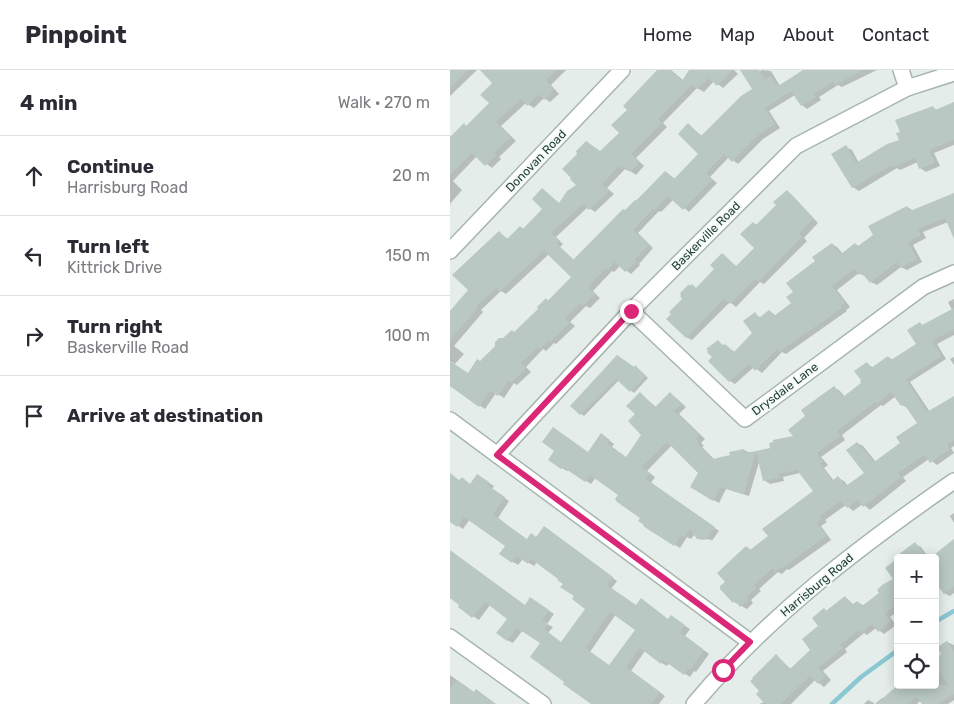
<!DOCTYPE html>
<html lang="en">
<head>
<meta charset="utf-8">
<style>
	body { margin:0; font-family:Rubik,sans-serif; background:#f2f2f3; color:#2b2b33 }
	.controls { position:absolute; right:15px; bottom:15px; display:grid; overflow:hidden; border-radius:5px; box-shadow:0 2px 12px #0003 }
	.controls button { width:45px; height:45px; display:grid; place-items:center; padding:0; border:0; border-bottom:1px solid #e1e1e2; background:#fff; color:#2b2b33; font:25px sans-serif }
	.stop { position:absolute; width:15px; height:15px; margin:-11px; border:4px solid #db2777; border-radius:50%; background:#fff }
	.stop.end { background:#db2777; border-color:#fff; box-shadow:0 1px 5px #0008 }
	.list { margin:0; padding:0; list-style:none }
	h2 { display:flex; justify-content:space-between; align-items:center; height:65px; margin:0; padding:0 20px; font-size:21px }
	h2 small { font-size:16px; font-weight:400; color:#7c7c81 }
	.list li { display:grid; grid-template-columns:32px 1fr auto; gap:15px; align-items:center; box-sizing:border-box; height:80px; padding:0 20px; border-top:1px solid #e1e1e2 }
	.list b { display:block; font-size:19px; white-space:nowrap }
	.list p { margin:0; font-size:16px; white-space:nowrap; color:#7c7c81 }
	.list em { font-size:16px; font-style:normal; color:#7c7c81 }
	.icon { flex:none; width:28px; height:28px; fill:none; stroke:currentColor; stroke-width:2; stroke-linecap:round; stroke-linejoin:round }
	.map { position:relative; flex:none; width:504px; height:634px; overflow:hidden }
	header { display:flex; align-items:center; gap:30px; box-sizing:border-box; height:70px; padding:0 25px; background:#fff; border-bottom:1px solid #e1e1e2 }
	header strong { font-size:24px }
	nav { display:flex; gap:28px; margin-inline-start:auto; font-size:18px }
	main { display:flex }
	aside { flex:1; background:#fff }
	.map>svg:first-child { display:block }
	.shadow { fill:#0003; fill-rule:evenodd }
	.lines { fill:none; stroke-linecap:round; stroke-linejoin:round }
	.stream { stroke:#8bc7d3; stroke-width:4.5 }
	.building { fill:#b9c8c2; fill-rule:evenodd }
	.minor-casing { stroke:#a6b5b0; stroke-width:18 }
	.minor { stroke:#fff; stroke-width:15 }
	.route { stroke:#db2777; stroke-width:6 }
	.labels { text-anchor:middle; stroke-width:4; stroke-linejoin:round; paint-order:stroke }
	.street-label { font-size:12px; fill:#233f38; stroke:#f4faf7 }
</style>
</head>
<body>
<header>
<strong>Pinpoint</strong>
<nav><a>Home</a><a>Map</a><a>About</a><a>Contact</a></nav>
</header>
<main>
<aside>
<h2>4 min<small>Walk · 270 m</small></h2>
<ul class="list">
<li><svg class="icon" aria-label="ahead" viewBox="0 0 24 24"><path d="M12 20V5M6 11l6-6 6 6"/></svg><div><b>Continue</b><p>Harrisburg Road</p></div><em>20 m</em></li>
<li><svg class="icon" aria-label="left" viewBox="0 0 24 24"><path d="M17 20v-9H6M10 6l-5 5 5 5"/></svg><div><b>Turn left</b><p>Kittrick Drive</p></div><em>150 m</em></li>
<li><svg class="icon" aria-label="right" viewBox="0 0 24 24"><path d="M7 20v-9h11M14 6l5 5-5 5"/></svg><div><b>Turn right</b><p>Baskerville Road</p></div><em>100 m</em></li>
<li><svg class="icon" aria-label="arrive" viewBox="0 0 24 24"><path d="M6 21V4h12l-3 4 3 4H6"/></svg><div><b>Arrive at destination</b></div></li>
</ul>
</aside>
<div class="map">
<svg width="504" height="634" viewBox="0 0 504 634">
	<rect width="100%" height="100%" fill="#e4ede9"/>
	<!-- shadow -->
	<g class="shadow">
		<polygon points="0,0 27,0 0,26"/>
		<polygon points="31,0 116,0 101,15 109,24 100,32 94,28 84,38 76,33 51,56 66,71 49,87 51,89 42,98 27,86 3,111 12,120 0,134 0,73 14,55 17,57 41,33 44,13"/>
		<polygon points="211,0 221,0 234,11 240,0 284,0 288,4 273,18 264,11 254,22 247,18 213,53 217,57 186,88 194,96 186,105 179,100 178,101 175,99 157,118 164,124 145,142 138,137 106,167 113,174 110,177 124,190 216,102 225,109 250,84 238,55 252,66 304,19 297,9 312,0 321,1 330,16 356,0 427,0 392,17 388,15 369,27 371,30 357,39 352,35 345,25 319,41 330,58 313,69 288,94 279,87 260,107 267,113 239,142 224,129 211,142 209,141 188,163 203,178 189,194 190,195 181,204 170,196 164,202 162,201 143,221 150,228 140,238 136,236 120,252 125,256 106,274 104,273 96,281 93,279 76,297 81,302 67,315 64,313 54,328 46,323 35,339 0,316 0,301 18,304 30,292 65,263 122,207 99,184 56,224 51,221 31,240 33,242 4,276 14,284 5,294 0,291 0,241 20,220 49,163 58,169 70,157 74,159 94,139 93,120 110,134 128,115 151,83 170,63 178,40"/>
		<polygon points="504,33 504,75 484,83 490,96 476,102 470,98 468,92 450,100 447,98 409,121 403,117 396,77 402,80 409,93 450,71 483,38 487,40"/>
		<polygon points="337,122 342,125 368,153 354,168 357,171 314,214 310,212 286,237 280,232 242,270 236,267 247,219 266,199 272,184 287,197 306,178 303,153 307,155 327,135"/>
		<polygon points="504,125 504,166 498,152 473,162 476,168 463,175 472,192 457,200 451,197 427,215 421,212 417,207 416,207 409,203 387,220 400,237 396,240 397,241 336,284 332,282 312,303 304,297 285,314 280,311 264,287 268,272 285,282 304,263 305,244 311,248 320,241 326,246 343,233 345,222 367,191 382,174 387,177 393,184 405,174 410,177 457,137 464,141"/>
		<path d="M504 229V265L487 274 496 289 460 312 480 342 504 327V376L501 378 504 383 487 395 479 389 453 407 456 411 420 440 413 434 403 441 396 435 375 450 377 452 371 456 381 470 339 500 337 499 332 504 328 502 309 519 311 521 301 530 303 533 297 539 284 532 277 512 297 477 302 481 320 466 364 421 350 403 333 407 334 411 320 414 314 410 310 389 299 426 276 419 269 433 241 417 250 402 222 375 197 401 205 407 201 413 269 461 261 472 262 470 250 468 245 464 241 469 237 467 230 478 195 456 192 448 170 425 146 407 141 414 119 400 117 401 112 398 100 389 138 383 156 368 164 374 162 377 176 388 192 364 186 344 190 324 206 337 220 324 225 327 236 337 229 344 255 369 251 373 254 376 252 377 265 390 282 386 294 380 300 383 306 382 308 384 322 379 345 367 356 346 384 317 390 321 395 327 413 314 417 294 424 298 438 287 443 290 468 274 470 254 474 256 502 240 498 232ZM446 326 452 335 458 338 469 353 451 373 426 392 413 376 407 373 416 403 398 416 394 411 388 408 384 411 374 398 378 395 371 387 395 370 392 365 431 335 433 336Z"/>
		<polygon points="168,287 184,298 188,299 198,308 184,323 169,310 134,346 131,344 122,336"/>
		<polygon points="504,287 504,295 500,289"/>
		<path d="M0 405 10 411 21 415 33 409 44 416 42 419 59 431 48 448 78 471 99 461 167 511 161 519 186 537 219 550H226L240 559 235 566 259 584 246 602 244 601 240 607 219 593 217 596 212 593 195 581 181 601 215 626 209 634H143L131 626 116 611 91 573 73 560 63 573 57 570 59 549 40 535 29 550 9 537 11 535 0 527V481L75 536 86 532 104 544 97 554 103 557 98 563 111 573 137 539 110 508 87 492 84 496 73 489 68 495 63 492 56 476 20 449 13 459 0 450ZM166 544 187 560 160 596 140 582Z"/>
		<polygon points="504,443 504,453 500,446"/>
		<polygon points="504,471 504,523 500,526 494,523 488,514 485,516 485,488 482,488"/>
		<polygon points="465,474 471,477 479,488 451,488"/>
		<polygon points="448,490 448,541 440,547 446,555 434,564 426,558 417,565 414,563 395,579 397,582 373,601 381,610 374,617 365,610 341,634 309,634 315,632 326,586 341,599 362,580 376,541 395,527 404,535 408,532 414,536 445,509"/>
		<polygon points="497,572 504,575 504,630 498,634 474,634 471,630 467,634 425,634 432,628 434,629 485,615 485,590 493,584"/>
		<polygon points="0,605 25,623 44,633 43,634 0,634"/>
		<polygon points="418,630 424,633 424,634 414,634"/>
	</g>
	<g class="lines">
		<!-- stream -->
		<g class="stream">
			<polyline points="485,552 504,541"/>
			<polyline points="382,634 411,607 448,580"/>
		</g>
	</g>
	<!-- building -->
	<g class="building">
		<polygon points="0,0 18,0 0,18"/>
		<polygon points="30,0 106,0 96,10 104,20 94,30 89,24 77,36 71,29 46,52 61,67 44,83 46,85 35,96 22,83 0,105 0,67 14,53 16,56 39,33 30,25 42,13"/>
		<polygon points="207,0 221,0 232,11 239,0 283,0 267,16 259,8 247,19 242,15 208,49 212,53 181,84 190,92 180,102 174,97 172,99 169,96 152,114 159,121 139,140 133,134 101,163 109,170 106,173 123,190 173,139 175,140 185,130 186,131 215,101 224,109 248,84 228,64 238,53 251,66 291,26 302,19 290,0 309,0 315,9 321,6 328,16 353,0 414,0 385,15 383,12 364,24 366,27 351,36 341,21 315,38 325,54 307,66 282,92 274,84 256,103 262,110 233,140 218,126 205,140 203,139 183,160 199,175 184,190 186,192 175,202 165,192 158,200 156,198 138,217 145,224 133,236 130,233 115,248 120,253 100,272 99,270 90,279 88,277 71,293 76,298 61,313 58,311 48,326 40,321 29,337 0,316 0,291 18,303 27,289 30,291 45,276 45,272 49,268 53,268 62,260 64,262 88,239 87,237 96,228 98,231 121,207 94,181 49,222 46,218 26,237 28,238 0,270 0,241 18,220 2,205 49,161 57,169 70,156 73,159 92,139 82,129 92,118 109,133 117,121 126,115 120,109 121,108 112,99 127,84 126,81 136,71 150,81 169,63 161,55 177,40 173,36"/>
		<polygon points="504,32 504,70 479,80 485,93 469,99 465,88 443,97 442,95 402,118 381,84 396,75 406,93 437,74 449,70 446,63 450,62 445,50 483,36 485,40"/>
		<polygon points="337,120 363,149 349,164 352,167 308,212 305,209 280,234 274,229 236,268 216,249 221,244 219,242 232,229 230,226 231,225 230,223 239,214 240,216 242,214 246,218 264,199 260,195 272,183 286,196 304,178 290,164 303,152 306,155 326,135 323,132"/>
		<polygon points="504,123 504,169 495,148 468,159 471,165 458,172 467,189 450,198 447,192 420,213 412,203 409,205 404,199 382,216 395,233 391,236 392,238 329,282 327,279 305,301 299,294 279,312 258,291 262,287 257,282 258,280 256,279 268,270 273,276 275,274 284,282 302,263 293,251 305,242 309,248 319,240 324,246 341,233 336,227 343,222 336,213 365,191 362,187 382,173 391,184 405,173 408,176 423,165 418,156 457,136 460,141"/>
		<path d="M504 238V259L482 271 492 286 456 309 477 342 504 326V370L497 374 500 379 480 393 475 385 448 403 451 407 413 437 408 430 397 438 391 431 370 446 372 449 367 453 377 466 332 498 331 497 325 502 323 498 304 515 307 518 296 527 299 529 290 537 285 531 283 533 270 519V516L275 512 267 503 296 476 300 480 318 466 312 459 363 421 347 400 328 404 329 408 313 411 306 381 320 378 319 373 323 372V370L343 366 338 360 355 346 351 340 384 316 393 327 411 313 410 312 411 310 404 301 417 292 421 298 438 286 441 290 466 274 457 260 470 252 472 255ZM441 322 451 336 454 334 467 353 446 367 450 373 424 392 407 372 396 380 414 403 396 416 388 406 382 411 370 394 373 392 367 383 390 366 387 361 425 332 426 334Z"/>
		<polygon points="167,285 184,297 185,295 196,306 180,322 166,309 130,345 120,336"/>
		<polygon points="190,322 205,337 220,322 231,334 224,341 250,365 246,369 249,372 248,374 263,389 280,385 279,382 294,379 295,383 306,381 294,424 271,417 263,431 240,417 248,403 217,372 192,397 200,403 196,409 265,457 255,470 247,469 240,459 235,467 231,465 224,476 193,456 194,455 188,451 190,448 167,432 165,429 168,425 140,405 135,412 113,397 111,399 98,390 104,381 92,372 103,357 138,382 151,363 160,370 157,373 176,387 191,365 178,351 185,344 176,336"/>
		<path d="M0 403 9 410 12 407 20 414 27 404 39 412 37 415 55 427 43 444 60 457 77 469 81 463 86 467 94 456 163 507 157 515 186 535 191 528 218 549 221 545 235 555 230 562 254 580 240 600 238 599 234 605 213 590 211 594 190 578 176 597 210 622 201 634H141L113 614 114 612 80 587 90 573 67 558 57 571 46 563 57 549 35 532 22 548 8 537 9 535 0 528V480L75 535 80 527 99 540 92 550 98 553 94 559 111 572 135 539 122 529 124 526 110 517 113 514 107 510 108 509 81 489 78 494 67 486 62 493 49 484 55 476 14 447 7 457 0 452ZM160 542 185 560 159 595 135 578Z"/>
		<polygon points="504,469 504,516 494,524 485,513 485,484"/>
		<polygon points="465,472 477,488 444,488"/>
		<polygon points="448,488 448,534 435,543 441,551 428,562 422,554 411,563 409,560 390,575 393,578 368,598 376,606 368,614 360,606 331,634 315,634 306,624 309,621 300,611 303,609 302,608 326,584 340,599 360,580 352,569 368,556 362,548 374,538 376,541 395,526 402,535 407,531 412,536 429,523 427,520 432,515 443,509 435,498"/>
		<polygon points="497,571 504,581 504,625 503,624 488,634 472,634 466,627 457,634 426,634 448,615 498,615 485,596 485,588 491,584 487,577"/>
		<polygon points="7,610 24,622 26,619 46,634 0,634 0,618"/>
	</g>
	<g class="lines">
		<defs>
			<g id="minor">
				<polyline points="451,0 457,18"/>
				<polyline points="0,181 172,0"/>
				<polyline points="181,241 295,349 473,217 504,203"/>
				<polyline points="0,350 300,572"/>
				<polyline points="47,385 181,241 346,76 457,18 504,3"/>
				<polyline points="0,567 93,634"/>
				<path d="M244 634C318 546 410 476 504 411"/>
			</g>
		</defs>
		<!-- minor casing -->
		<use href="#minor" class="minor-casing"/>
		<!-- minor -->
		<use href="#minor" class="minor"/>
	</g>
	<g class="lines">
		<!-- route -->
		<polyline class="route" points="181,241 47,385 300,572 273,600"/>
	</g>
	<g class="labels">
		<!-- street labels -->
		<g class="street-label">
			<text transform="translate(86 91) rotate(-46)" y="4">Donovan Road</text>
			<text transform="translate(256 166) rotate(-45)" y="4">Baskerville Road</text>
			<text transform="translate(335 319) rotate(-37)" y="4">Drysdale Lane</text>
			<text transform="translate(367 515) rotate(-40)" y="4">Harrisburg Road</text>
		</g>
	</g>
</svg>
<div class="controls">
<button>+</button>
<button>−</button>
<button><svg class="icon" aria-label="locate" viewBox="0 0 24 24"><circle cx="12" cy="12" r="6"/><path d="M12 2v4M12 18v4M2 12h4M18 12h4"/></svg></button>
</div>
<div class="stop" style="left:273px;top:600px"></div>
<div class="stop end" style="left:181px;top:241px"></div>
</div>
</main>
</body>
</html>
